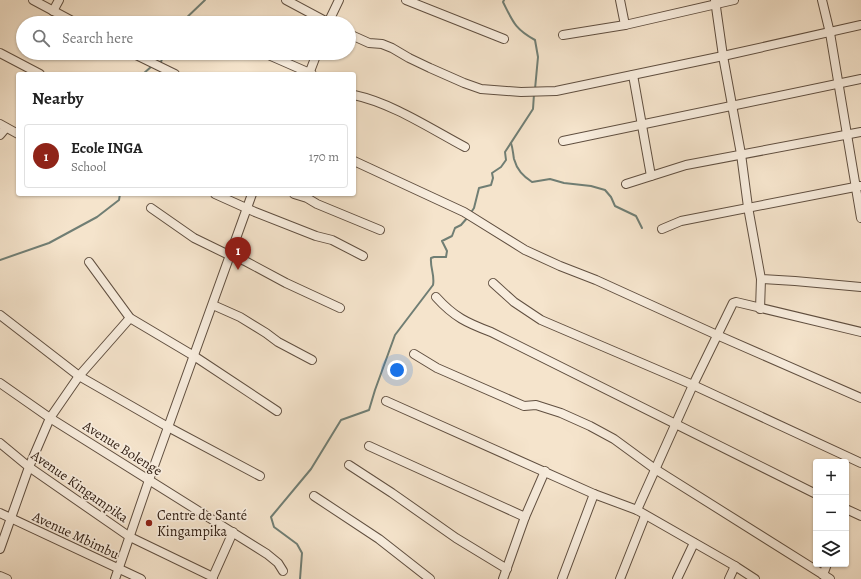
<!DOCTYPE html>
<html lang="en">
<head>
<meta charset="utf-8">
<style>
	body { margin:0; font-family:Alegreya,serif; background:#f2f2f2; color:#222 }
	.controls { position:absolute; right:12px; bottom:12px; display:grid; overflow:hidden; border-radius:4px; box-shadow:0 1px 3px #0004 }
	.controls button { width:36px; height:36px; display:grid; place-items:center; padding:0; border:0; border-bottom:1px solid #e0e0e0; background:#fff; color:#222; font:20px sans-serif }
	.you { position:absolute; left:397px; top:370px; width:14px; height:14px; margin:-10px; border:3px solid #fff; border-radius:50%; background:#1a73e8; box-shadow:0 0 0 6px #1a73e833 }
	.badge { display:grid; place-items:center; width:26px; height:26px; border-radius:50%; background:#8f2418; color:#fff; font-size:13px; font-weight:700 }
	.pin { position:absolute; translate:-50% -33px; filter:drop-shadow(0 1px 2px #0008) }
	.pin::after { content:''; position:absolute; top:21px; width:14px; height:12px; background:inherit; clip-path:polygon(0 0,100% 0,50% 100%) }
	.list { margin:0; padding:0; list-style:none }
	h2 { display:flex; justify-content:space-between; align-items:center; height:52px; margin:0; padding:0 16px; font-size:17px }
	h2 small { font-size:13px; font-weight:400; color:#767676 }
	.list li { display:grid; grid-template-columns:26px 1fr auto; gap:12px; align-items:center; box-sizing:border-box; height:64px; margin:0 8px 8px; padding:0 8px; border:1px solid #e0e0e0; border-radius:4px }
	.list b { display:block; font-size:15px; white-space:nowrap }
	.list p { margin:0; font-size:13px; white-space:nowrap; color:#767676 }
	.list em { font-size:13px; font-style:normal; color:#767676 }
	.icon { flex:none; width:22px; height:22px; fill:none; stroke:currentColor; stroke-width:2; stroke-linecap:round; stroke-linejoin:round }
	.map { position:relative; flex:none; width:861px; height:579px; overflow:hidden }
	.search { position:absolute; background:#fff; box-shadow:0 1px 3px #0004; left:16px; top:16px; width:340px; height:44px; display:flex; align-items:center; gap:10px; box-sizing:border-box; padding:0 14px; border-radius:22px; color:#767676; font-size:15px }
	.panel { position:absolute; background:#fff; box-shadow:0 1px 3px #0004; left:16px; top:72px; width:340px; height:124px; border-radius:4px }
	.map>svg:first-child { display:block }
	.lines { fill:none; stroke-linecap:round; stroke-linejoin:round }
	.stream { stroke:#707e74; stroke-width:2 }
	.minor-casing { stroke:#604f40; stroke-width:10 }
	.minor { stroke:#f8edde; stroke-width:8 }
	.poi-dot { fill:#8f2418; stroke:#f8edde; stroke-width:1.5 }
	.labels { text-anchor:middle; stroke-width:3.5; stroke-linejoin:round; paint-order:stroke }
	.street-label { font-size:14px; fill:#2f1d11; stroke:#f8edde }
	.poi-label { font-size:14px; fill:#2f1d11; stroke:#f8edde; text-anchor:start }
</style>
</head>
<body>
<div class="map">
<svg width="861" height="579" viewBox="0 0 861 579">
	<rect width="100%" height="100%" fill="#f5e4cc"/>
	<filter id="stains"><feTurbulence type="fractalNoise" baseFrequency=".005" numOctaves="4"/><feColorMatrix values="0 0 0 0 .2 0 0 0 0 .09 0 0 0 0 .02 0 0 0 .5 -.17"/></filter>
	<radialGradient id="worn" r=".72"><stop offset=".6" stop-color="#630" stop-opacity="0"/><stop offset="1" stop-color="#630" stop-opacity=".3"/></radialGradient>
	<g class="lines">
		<!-- stream -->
		<g class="stream">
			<path d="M504 0 503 2C513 22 515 29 535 40L538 57 535 89"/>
			<polyline points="181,23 205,0"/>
			<polyline points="157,63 161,62 164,53"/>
			<polyline points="143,74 152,66"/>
			<path d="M511 143C513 149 513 154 514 159 517 170 523 176 532 182L550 179 564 183 591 186 605 190 611 197 615 206 636 216 642 228"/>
			<polyline points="470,214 474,208 479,188 491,185 493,178 492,173 501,167 506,160 505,152 533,109 534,94"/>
			<polyline points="0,260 49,243 97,217 119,200 120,194"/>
			<path d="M300 579 302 553 297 544 274 527 271 517 311 469 341 420 369 410 375 390 395 335 433 285C435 275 430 268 431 258L434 257H446L447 251 442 241 452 236 455 228 461 225 468 217"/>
		</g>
		<defs>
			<g id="minor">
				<polyline points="33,0 76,23"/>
				<polyline points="286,0 329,23"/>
				<polyline points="406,0 504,39"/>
				<polyline points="620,0 625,25"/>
				<polyline points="715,0 723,56 741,154 748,207 761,279 795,281 861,287"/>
				<polyline points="822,0 830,33 861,218"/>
				<polyline points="53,11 59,0"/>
				<polyline points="199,22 200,23"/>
				<polyline points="328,23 339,0"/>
				<polyline points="349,34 369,43 382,44 392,48 409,58 430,68 464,83 481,89 521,92 556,91 723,56 861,25"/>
				<polyline points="563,35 625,25 734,0"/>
				<polyline points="0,53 40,74"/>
				<polyline points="132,53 175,74"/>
				<polyline points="264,53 312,74"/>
				<polyline points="309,74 317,53"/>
				<polyline points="633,75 651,176"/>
				<path d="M354 95C392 103 431 129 465 147"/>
				<polyline points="0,124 18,134"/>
				<polyline points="0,135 6,128"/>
				<polyline points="563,141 861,79"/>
				<polyline points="354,161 464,212 525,250 560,266 596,280 717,335 861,398"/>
				<polyline points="626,184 686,165 861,132"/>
				<polyline points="215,194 255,212 316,236 332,240 363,256"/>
				<polyline points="294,194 307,198 317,204 380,230"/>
				<polyline points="151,208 194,238 231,256 245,261 286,283 340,308"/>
				<polyline points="662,229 681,221 860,186"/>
				<polyline points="89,262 130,318 194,356 277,411"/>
				<polyline points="493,283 514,302 541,320 693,385 861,463"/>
				<path d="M436 297C454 317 467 323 491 332L816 494"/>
				<polyline points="213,305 240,317 266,333 278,342 312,360"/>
				<polyline points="760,309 761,279"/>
				<polyline points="0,315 79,376 168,427 260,476"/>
				<polyline points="414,354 437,368 524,406 536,405 561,413 590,426 614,439 655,469 830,579"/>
				<polyline points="0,383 50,418 267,554 278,563 283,571"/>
				<polyline points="386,401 594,494 637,510 735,566 755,579"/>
				<polyline points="0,443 29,467 130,537 213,577"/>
				<polyline points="369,446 525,517"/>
				<polyline points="349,465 392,493 456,538 507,569"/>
				<polyline points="314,496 379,539 430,579"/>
				<polyline points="846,509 861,516"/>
				<polyline points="637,510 693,385 733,303 736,302 861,332"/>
				<polyline points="0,513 141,579"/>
				<polyline points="0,549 29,467 50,418 79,376 130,318"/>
				<polyline points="823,575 827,564"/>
				<polyline points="0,576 7,579"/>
				<polyline points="115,579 149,480 252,194"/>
				<polyline points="212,579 233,532"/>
				<polyline points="503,579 525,517 545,471"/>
				<polyline points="562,579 594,494"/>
				<polyline points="620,579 645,516"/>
				<polyline points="677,579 694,543"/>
				<polyline points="729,579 735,566"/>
			</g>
		</defs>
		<!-- minor casing -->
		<use href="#minor" class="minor-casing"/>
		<!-- minor -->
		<use href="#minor" class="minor"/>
	</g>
	<!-- markers -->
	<circle class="poi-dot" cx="149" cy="523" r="4"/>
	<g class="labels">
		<!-- street labels -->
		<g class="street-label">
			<text transform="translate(123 448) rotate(32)" y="5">Avenue Bolenge</text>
			<text transform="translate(80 486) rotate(35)" y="5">Avenue Kingampika</text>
			<text transform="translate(76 535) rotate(25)" y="5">Avenue Mbimbu</text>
		</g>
		<!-- poi labels -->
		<g class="poi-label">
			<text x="157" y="520">Centre de Santé<tspan x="157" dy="16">Kingampika</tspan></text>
		</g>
	</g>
	<rect width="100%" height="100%" filter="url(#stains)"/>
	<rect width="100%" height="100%" fill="url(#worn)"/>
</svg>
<div class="controls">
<button>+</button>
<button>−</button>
<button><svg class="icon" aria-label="layers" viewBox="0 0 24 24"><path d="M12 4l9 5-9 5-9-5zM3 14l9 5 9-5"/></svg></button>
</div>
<div class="you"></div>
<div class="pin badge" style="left:238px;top:270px">1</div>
<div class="search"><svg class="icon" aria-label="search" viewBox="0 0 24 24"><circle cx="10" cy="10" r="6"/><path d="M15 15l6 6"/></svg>Search here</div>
<section class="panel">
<h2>Nearby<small></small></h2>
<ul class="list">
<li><span class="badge">1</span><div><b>Ecole INGA</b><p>School</p></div><em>170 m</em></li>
</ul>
</section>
</div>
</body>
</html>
